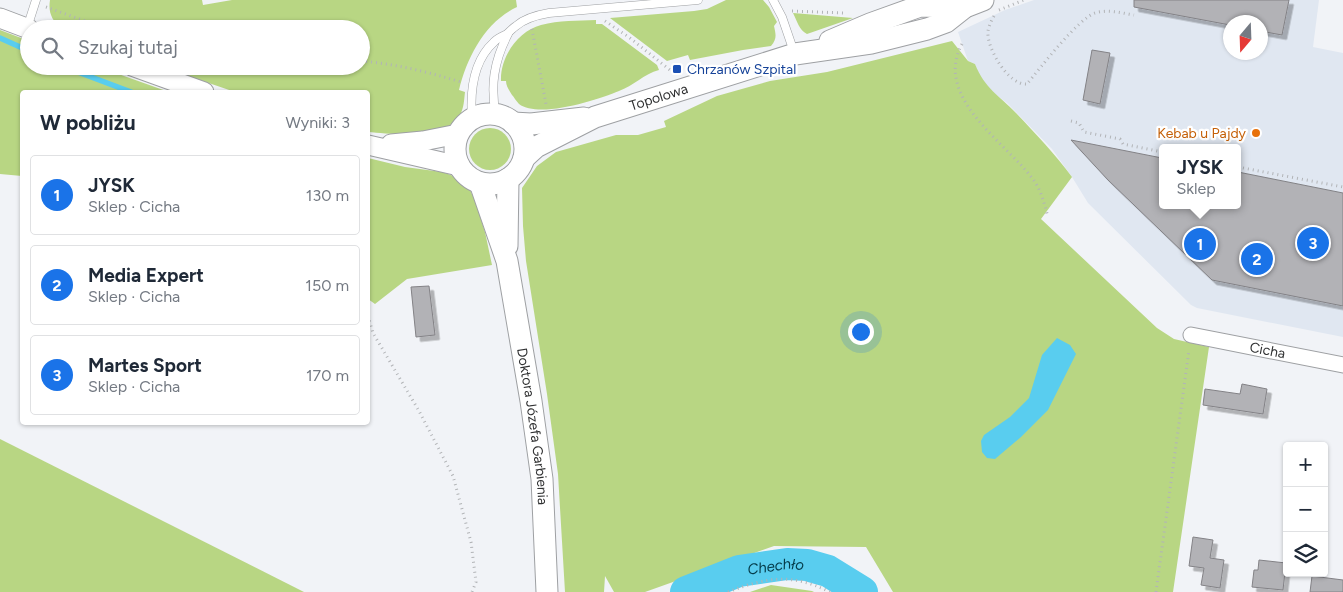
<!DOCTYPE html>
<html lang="pl">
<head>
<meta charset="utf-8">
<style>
	body { margin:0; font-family:Figtree,sans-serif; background:#f2f2f3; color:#1f2937 }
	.controls { position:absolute; right:15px; bottom:15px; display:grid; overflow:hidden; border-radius:5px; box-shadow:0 1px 4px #0004 }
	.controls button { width:45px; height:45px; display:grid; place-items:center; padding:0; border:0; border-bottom:1px solid #e0e1e3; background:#fff; color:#1f2937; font:25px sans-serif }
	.compass { position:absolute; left:1223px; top:15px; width:45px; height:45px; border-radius:50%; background:#fff; box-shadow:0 1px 4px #0004; rotate:199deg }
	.you { position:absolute; left:860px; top:331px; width:18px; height:18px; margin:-12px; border:4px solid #fff; border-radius:50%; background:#1a73e8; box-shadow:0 0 0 8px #1a73e833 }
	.badge { display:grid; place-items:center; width:32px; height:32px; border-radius:50%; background:#1a73e8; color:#fff; font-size:16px; font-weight:700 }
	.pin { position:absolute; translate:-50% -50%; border:2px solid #fff; box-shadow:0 1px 5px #0006 }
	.popup { position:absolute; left:1159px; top:144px; width:82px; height:65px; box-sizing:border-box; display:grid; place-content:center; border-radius:5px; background:#fff; filter:drop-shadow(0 1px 4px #0005); font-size:16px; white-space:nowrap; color:#747a83 }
	.popup b { font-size:19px; color:#1f2937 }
	.popup::after { content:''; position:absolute; left:50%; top:100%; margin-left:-10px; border:10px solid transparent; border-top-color:#fff }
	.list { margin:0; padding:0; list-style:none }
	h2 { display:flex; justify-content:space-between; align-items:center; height:65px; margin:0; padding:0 20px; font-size:21px }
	h2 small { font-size:16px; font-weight:400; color:#747a83 }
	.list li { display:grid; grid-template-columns:32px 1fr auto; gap:15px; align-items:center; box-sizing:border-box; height:80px; margin:0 10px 10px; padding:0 10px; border:1px solid #e0e1e3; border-radius:5px }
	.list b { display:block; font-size:19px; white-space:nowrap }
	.list p { margin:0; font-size:16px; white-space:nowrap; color:#747a83 }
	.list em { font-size:16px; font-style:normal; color:#747a83 }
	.icon { flex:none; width:28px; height:28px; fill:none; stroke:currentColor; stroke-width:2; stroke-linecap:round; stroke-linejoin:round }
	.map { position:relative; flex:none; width:1343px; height:592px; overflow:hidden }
	.search { position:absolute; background:#fff; box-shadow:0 1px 4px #0004; left:20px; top:20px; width:350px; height:55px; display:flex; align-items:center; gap:12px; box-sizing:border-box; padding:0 18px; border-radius:28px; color:#747a83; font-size:19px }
	.panel { position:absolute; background:#fff; box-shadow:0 1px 4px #0004; left:20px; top:90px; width:350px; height:335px; border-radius:5px }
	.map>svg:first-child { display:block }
	.built { fill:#e0e7f1; fill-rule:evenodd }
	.green { fill:#b8d683 }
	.water { fill:#59cdef }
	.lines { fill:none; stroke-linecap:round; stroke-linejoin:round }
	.stream { stroke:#59cdef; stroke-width:5.5 }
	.river { stroke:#59cdef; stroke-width:32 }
	.building { fill:#b2b2b6; stroke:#838286; filter:url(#shadow) }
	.service-casing { stroke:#9ea0a3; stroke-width:9 }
	.minor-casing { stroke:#9ea0a3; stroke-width:17 }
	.tertiary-casing { stroke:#9ea0a3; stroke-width:21 }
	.secondary-casing { stroke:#9ea0a3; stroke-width:23 }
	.path { stroke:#b2b4b7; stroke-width:3; stroke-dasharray:1 4; stroke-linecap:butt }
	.service { stroke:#fff; stroke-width:8 }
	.minor { stroke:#fff; stroke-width:15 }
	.tertiary { stroke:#fff; stroke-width:19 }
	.secondary { stroke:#fff; stroke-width:21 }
	.transit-dot { fill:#1a4fb4; stroke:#fff; stroke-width:2 }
	.food-dot { fill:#e8710a; stroke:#fff; stroke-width:2 }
	.labels { text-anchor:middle; stroke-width:4.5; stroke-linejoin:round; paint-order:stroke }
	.transit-label { font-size:14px; fill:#164399; stroke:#fff; text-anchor:start }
	.street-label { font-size:14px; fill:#303132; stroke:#fff }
	.food-label { font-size:14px; fill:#c56008; stroke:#fff; text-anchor:end }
	.water-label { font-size:15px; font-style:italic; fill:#043b49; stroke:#fff }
</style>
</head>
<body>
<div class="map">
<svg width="1343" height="592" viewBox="0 0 1343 592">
	<defs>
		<filter id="shadow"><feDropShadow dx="4.5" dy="4.5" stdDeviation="0" flood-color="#0004"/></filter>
	</defs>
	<rect width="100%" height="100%" fill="#f1f3f7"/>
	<!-- built -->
	<path class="built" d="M1034 0H1319L1313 47 1343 53V337L1197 308 1191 305 1088 203 1072 177 1052 149 1007 103 991 91 980 78 975 64 968 61 958 32 1005 10ZM1230 22H1260V52H1230ZM1162 148H1238V205H1162Z"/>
	<!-- green -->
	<g class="green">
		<path d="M50 0H202L203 5 232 0H516L517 7C485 22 467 57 459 90L465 92C464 100 464 108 460 115 444 141 393 134 368 132V92H235L159 66H361V29H61C52 20 48 13 50 0Z"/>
		<path d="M726 0H763L769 7 777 22 774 26C776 35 777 39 771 46L743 50 690 60 688 55 667 61 610 18 694 11 707 9Z"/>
		<path d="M793 13 853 18 807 34C799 30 797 21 793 13Z"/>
		<path d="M596 20V24H602L657 65 659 70C644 74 633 86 619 91 597 100 539 119 519 104 516 101 514 97 512 95 509 90 506 86 506 81H501C500 57 518 31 541 25 559 20 578 21 596 20Z"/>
		<polygon points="0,30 29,41 29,66 96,66 169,92 22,92 22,176 0,174"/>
		<path d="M952 41 968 61 975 64C985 89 999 95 1016 113 1036 134 1055 154 1072 177L1041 219 1157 328 1174 339 1209 347 1173 592H893L866 547 774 546 645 592H614L605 576 604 592H565L558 474 547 394 526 261 523 226 522 188 537 166 556 152 616 135H638L666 127 664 121 717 96 770 81 827 72Z"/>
		<circle cx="490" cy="149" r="21"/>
		<polygon points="368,158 405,167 442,172 451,175 469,188 475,200 485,232 492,265 407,279 375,304 368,299"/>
		<polygon points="0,439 304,592 0,592"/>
		<polygon points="771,585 812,591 814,592 750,592"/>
	</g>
	<!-- water -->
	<polygon class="water" points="1057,338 1070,345 1076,354 1048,410 1021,437 995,459 987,458 982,452 981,441 984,435 1010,417 1029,398 1042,355"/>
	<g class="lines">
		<!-- stream -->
		<g class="stream">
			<polyline points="0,38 29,51"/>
			<polyline points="62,66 131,92"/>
		</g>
		<!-- river -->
		<path class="river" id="s1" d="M686 592 739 571 787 564 807 565 828 571 862 592"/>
	</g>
	<!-- building -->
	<g class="building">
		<polygon points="1134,0 1289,0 1282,35 1260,31 1260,22 1230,22 1230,25 1134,7"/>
		<polygon points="1092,50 1110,53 1100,104 1083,100"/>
		<polygon points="1071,140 1162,158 1162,205 1238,205 1238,172 1343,193 1343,306 1212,280 1108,180"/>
		<polygon points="429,286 435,335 416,337 411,287"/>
		<polygon points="1242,384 1267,389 1263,414 1203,405 1205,389 1240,394"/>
		<polygon points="1193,537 1213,540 1210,558 1224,560 1220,588 1201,585 1204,568 1189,566"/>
		<polygon points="1259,560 1286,563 1283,590 1252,587 1254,570 1258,570"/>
		<polygon points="1312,576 1343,580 1343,592 1310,592"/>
	</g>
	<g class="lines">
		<defs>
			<g id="service">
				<polyline points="773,0 782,17 794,52"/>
				<polyline points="27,28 36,0"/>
				<path d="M496 115C490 86 494 61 508 34"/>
				<path d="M472 119C470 93 473 61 494 42 497 38 503 36 507 34 510 31 513 28 516 26 525 18 537 15 549 13L698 0"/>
			</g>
			<g id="minor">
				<path id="s2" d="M1191 335 1343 365"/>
			</g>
			<g id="tertiary">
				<polyline points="0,18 29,29"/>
				<polyline points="132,66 204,92"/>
				<polyline points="391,144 423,141 458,134"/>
				<polyline points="368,145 459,166"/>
			</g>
			<g id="secondary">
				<polyline points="830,41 870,24 920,6 965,7"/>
				<circle cx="490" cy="149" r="35"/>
				<polyline points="513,123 531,124 584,118"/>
				<path id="s3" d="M524 158 536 147 595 117 795 54 871 43 927 29 946 22 965 7 983 0"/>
				<path id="s4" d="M480 183 507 261 531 401 542 479 547 592"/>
				<polyline points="507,246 508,179"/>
			</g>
		</defs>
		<!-- service casing -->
		<use href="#service" class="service-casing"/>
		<!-- minor casing -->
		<use href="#minor" class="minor-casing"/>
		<!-- tertiary casing -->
		<use href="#tertiary" class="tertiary-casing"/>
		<!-- secondary casing -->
		<use href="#secondary" class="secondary-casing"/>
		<!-- path -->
		<g class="path">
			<polyline points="46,7 88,22 124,29"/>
			<polyline points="999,10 1024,0"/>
			<polyline points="792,11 843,13"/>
			<path d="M994 16C991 21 989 26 988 31 986 48 1009 86 1027 84 1040 68 1079 18 1095 13 1108 9 1121 13 1134 15"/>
			<polyline points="605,21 630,38 670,70"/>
			<polyline points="532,29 546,104"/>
			<path d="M962 44C933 97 1005 142 1032 178 1041 189 1044 203 1048 217"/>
			<path d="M361 61C396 64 428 72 461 82"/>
			<polyline points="1071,121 1079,123 1084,132 1120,139 1123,144 1162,152"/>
			<polyline points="1238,167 1343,187"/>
			<polyline points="368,316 373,333 419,411 453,476 471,542 476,582 472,592"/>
			<path d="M728 592C767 577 792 573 830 592"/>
			<polyline points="1156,592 1189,350"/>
		</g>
		<!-- service -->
		<use href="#service" class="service"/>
		<!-- minor -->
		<use href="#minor" class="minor"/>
		<!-- tertiary -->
		<use href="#tertiary" class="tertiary"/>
		<!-- secondary -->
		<use href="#secondary" class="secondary"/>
	</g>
	<!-- markers -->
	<rect class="transit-dot" x="672" y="64" width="10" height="10" rx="2.5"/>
	<circle class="food-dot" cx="1256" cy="133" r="5"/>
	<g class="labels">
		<!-- transit labels -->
		<g class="transit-label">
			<text x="687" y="74">Chrzanów Szpital</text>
		</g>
		<!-- street labels -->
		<g class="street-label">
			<text dy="5" stroke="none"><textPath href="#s3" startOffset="149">Topolowa</textPath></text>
			<text dy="5" stroke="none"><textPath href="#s2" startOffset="78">Cicha</textPath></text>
			<text dy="5" stroke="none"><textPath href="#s4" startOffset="250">Doktora Józefa Garbienia</textPath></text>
		</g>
		<!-- food labels -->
		<g class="food-label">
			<text x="1246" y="138">Kebab u Pajdy</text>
		</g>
		<!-- water labels -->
		<g class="water-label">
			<text dy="5" stroke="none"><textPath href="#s1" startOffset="94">Chechło</textPath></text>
		</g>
	</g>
</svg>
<div class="controls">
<button>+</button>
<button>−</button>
<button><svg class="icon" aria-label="layers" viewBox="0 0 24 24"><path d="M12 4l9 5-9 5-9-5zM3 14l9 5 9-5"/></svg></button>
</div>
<svg class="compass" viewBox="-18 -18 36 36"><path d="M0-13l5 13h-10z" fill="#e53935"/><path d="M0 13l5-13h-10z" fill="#747a83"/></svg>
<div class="you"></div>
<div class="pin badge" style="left:1200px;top:244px">1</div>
<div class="popup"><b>JYSK</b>Sklep</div>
<div class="pin badge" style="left:1257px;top:259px">2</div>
<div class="pin badge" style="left:1313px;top:243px">3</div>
<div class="search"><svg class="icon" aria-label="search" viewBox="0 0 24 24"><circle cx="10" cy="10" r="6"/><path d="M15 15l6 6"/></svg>Szukaj tutaj</div>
<section class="panel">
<h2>W pobliżu<small>Wyniki: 3</small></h2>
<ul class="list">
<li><span class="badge">1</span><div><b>JYSK</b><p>Sklep · Cicha</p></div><em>130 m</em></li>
<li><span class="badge">2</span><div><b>Media Expert</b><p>Sklep · Cicha</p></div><em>150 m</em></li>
<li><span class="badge">3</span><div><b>Martes Sport</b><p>Sklep · Cicha</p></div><em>170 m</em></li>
</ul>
</section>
</div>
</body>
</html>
